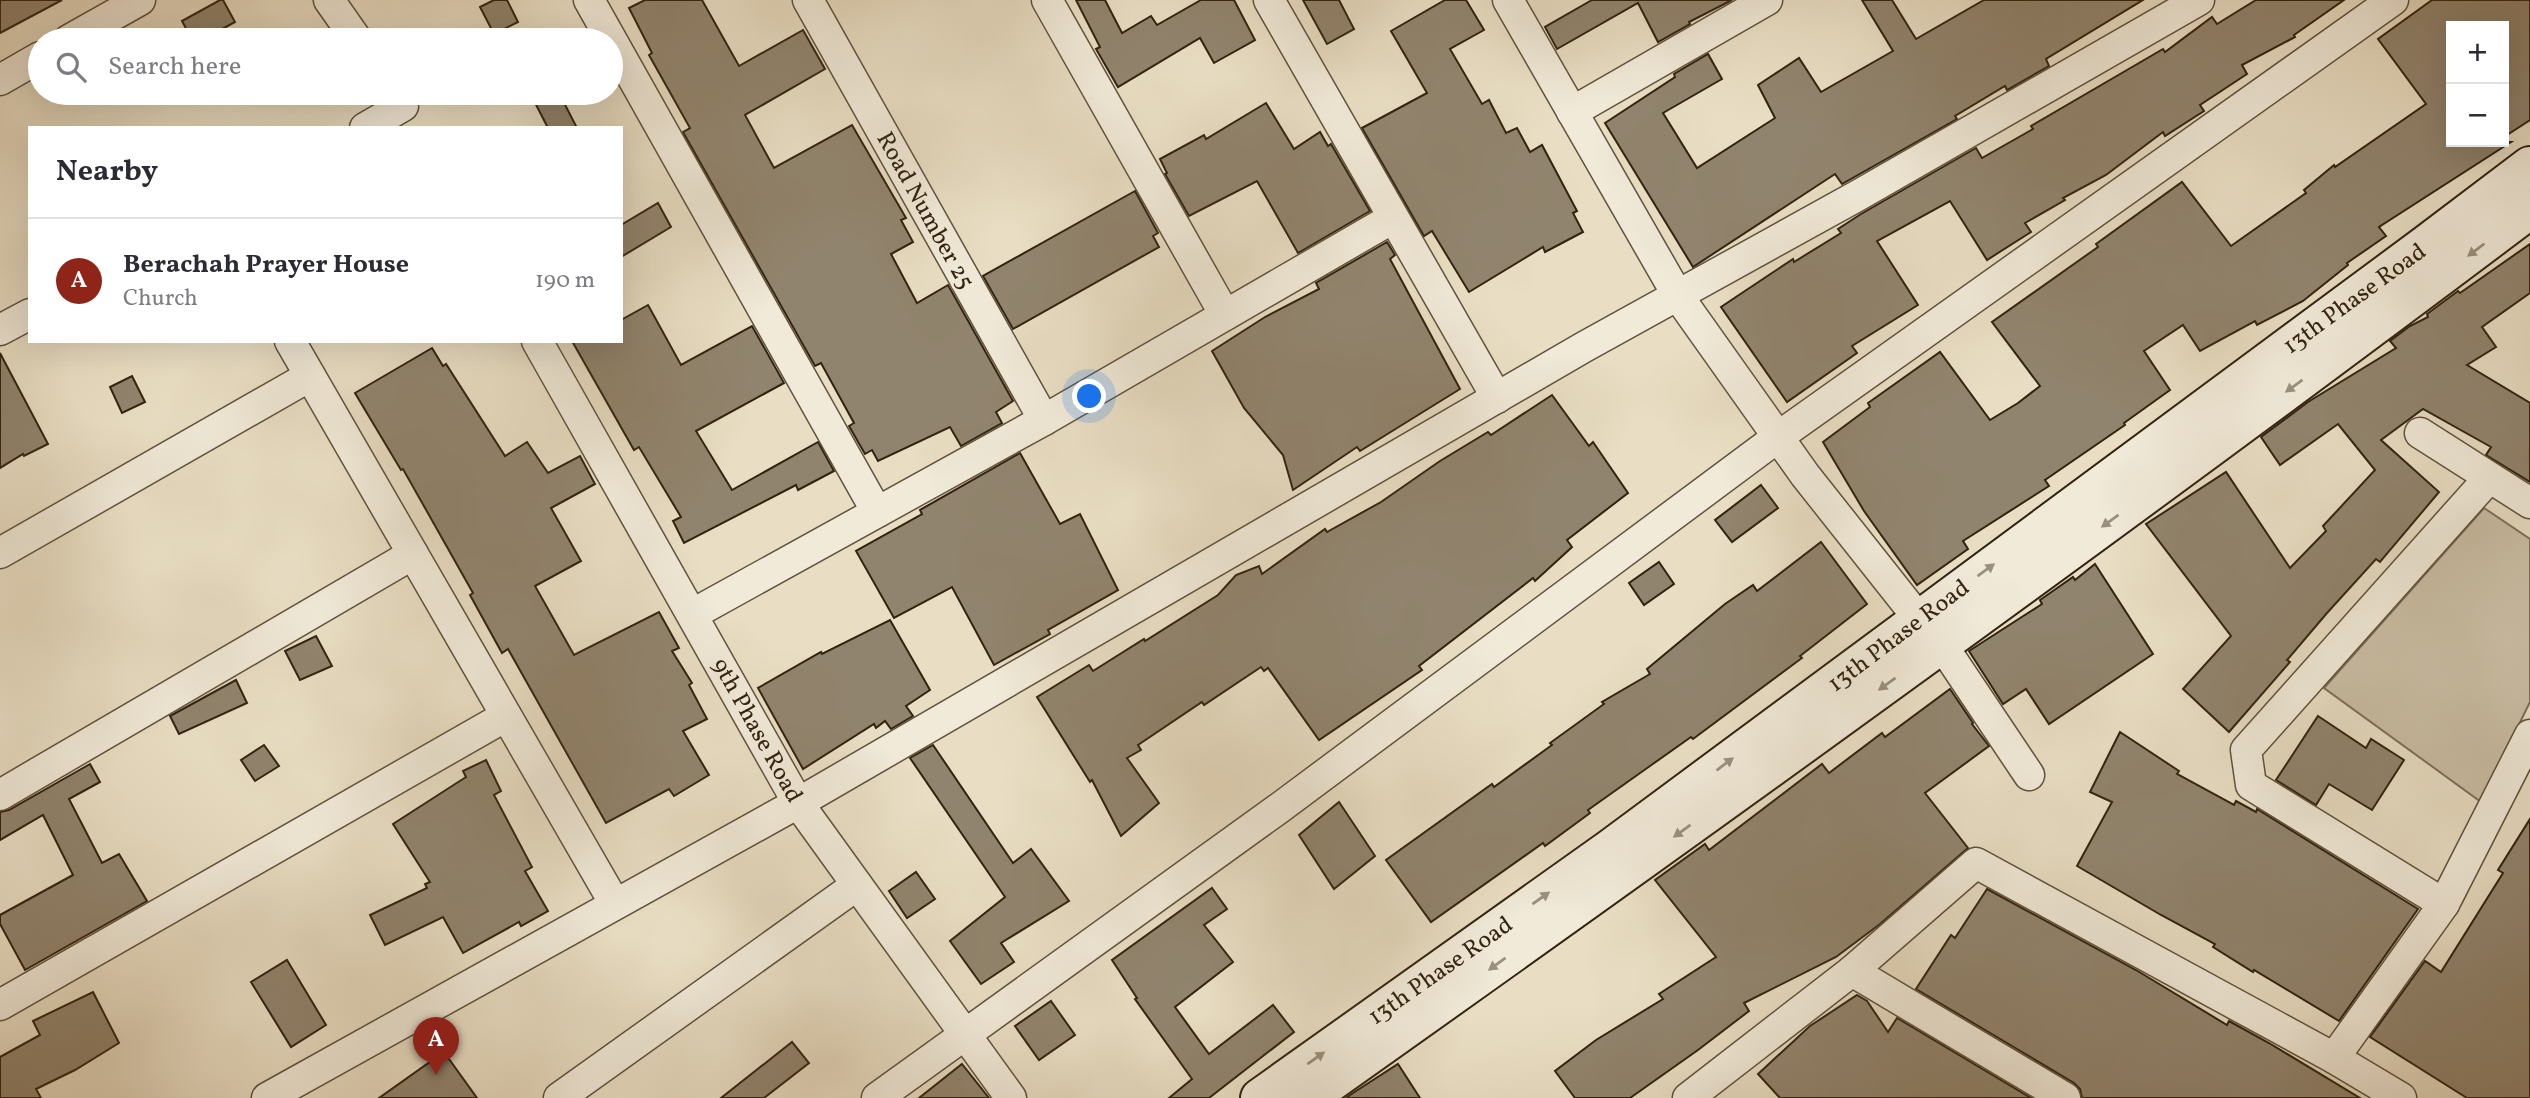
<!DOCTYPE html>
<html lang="en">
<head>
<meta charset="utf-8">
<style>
	body { margin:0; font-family:Vollkorn,serif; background:#f7f7f7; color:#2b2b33 }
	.controls { position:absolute; right:21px; top:21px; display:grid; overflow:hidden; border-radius:0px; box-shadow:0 7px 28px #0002 }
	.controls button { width:63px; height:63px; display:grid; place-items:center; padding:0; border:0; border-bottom:2px solid #e1e1e2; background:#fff; color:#2b2b33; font:35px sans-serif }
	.you { position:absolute; left:1090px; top:397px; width:24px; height:24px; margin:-18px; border:5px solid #fff; border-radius:50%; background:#1a73e8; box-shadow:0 0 0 10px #1a73e833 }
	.badge { display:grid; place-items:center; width:46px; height:46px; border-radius:50%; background:#8f2418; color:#fff; font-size:23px; font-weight:700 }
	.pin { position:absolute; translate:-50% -58px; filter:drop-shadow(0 2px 4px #0008) }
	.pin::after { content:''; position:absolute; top:37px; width:24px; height:21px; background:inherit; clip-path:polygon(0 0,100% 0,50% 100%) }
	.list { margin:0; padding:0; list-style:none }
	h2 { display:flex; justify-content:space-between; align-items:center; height:91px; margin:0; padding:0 28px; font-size:30px }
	h2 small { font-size:23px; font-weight:400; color:#7c7c81 }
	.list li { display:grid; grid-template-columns:46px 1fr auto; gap:21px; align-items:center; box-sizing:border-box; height:126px; padding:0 28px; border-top:2px solid #e1e1e2 }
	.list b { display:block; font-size:26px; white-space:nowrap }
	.list p { margin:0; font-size:23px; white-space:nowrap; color:#7c7c81 }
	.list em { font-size:23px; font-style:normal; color:#7c7c81 }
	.icon { flex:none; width:38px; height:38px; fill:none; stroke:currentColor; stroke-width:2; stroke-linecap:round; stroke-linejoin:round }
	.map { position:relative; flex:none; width:2530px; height:1098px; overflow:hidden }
	.search { position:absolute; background:#fff; box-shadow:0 7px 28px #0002; left:28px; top:28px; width:595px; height:77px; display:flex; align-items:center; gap:18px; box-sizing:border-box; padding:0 24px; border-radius:38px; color:#7c7c81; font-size:26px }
	.panel { position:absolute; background:#fff; box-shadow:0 7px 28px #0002; left:28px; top:126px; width:595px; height:217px; border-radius:0px }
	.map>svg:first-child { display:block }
	.green { fill:#cabea5; stroke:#7e705a; stroke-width:2 }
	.building { fill:#91846e; stroke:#322310; stroke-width:2 }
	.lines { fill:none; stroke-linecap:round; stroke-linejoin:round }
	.street-casing { stroke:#60523d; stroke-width:33 }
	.secondary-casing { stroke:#322310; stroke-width:42 }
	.street { stroke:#f1ead9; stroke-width:30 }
	.secondary { stroke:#f1ead9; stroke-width:38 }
	.oneway { fill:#9b907f }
	.labels { text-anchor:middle; stroke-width:5; stroke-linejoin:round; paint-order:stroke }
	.street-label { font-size:24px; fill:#322310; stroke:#f1ead9 }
</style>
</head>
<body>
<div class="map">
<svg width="2530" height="1098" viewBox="0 0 2530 1098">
	<rect width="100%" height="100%" fill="#e9dec4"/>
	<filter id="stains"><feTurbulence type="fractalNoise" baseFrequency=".00286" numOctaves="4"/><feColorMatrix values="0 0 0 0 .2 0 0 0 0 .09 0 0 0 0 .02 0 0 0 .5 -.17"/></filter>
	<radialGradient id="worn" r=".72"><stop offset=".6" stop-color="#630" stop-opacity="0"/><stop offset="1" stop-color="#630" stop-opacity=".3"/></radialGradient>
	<!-- green -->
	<polygon class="green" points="2484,508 2530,539 2530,702 2481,802 2324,688"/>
	<!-- building -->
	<g class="building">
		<polygon points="0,0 62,0 0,33"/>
		<polygon points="220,0 223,0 235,22 202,40 192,40 182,21"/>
		<polygon points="494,0 507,0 518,22 494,34 480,7"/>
		<polygon points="645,0 702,0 739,66 803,30 825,69 745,115 774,168 852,125 906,218 901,220 913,242 891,254 917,303 948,285 1013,401 996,412 1002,423 961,446 950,427 878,461 872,450 865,454 849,426 854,423 821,363 815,366 683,132 690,128 649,55 652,53 629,8"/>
		<polygon points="1076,0 1105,0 1122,33 1151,16 1157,25 1201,0 1234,0 1255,40 1214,63 1200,38 1118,87 1096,49 1100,47"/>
		<polygon points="1303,0 1339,0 1354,29 1327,44"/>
		<polygon points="1445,0 1466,0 1484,30 1450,49 1482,104 1489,100 1506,133 1517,128 1530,152 1542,145 1577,211 1573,213 1583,232 1545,252 1543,247 1469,292 1432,231 1424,236 1362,128 1427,93 1391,31"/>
		<polygon points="1592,0 1732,0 1689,22 1690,24 1658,42 1638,3 1557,49 1545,27"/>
		<polygon points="1862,0 1892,0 1916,39 1984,0 2143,0 2046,59 2049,66 2007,90 2005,86 1955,116 1957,119 1842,184 1835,174 1693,267 1605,123 1675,77 1674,74 1708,54 1722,79 1663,113 1697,168 1775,118 1758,85 1799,58 1821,92 1893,51"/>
		<polygon points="2256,0 2344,0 2294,35 2295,37 2242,65 2247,74 2200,105 2204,111 2165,136 2163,132 2106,175 2063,198 2065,200 2025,223 2031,232 1987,260 1950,201 1877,241 1918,305 1852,346 1857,353 1787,402 1721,307 1793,259 1794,262 1841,233 1838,229 1861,214 1976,148 1982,158 2033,129 2031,126 2163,49 2165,52 2212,17 2217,24"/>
		<polygon points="2432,0 2530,0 2530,120 2504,137 2504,26 2451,26 2451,142 2511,142 2379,227 2386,236 2347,263 2348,265 2303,301 2257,325 2255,321 2200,351 2183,325 2144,351 2170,390 2124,423 2125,425 2045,480 2049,486 1963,541 1968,549 1917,585 1864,511 1823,442 1870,407 1868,403 1940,352 1990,420 2018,403 2040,386 1992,322 2098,247 2096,244 2182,182 2231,246 2306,193 2304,190 2334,165 2335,167 2426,104 2378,39"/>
		<polygon points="530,93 559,93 577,128 548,128"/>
		<polygon points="1266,103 1294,149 1320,132 1328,146 1331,144 1370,211 1298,253 1257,181 1189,216 1165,174 1167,173 1160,159 1204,135 1206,139"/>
		<polygon points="1135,191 1158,233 1153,236 1159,247 1013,329 983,276"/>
		<polygon points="658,203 671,227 621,257 621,225"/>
		<polygon points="1387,242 1395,255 1390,259 1460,389 1360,451 1357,447 1293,490 1283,455 1244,408 1212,351 1265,317 1319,289 1316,283"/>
		<polygon points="2530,244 2530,293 2482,327 2496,347 2467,365 2530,403 2530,482 2486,455 2491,447 2423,409 2381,440 2439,492 2380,562 2376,559 2327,613 2287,660 2290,662 2229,732 2183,689 2231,636 2146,524 2226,472 2290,568 2326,531 2323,526 2375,470 2338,424 2280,465 2261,437 2308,402 2396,348 2390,341 2410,326 2428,317 2427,314 2458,291 2460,293"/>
		<polygon points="648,305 681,365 752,326 784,383 696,431 732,490 818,442 834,471 798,490 796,485 684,543 673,521 681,517 639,447 634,450 572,341 621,341 621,320"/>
		<polygon points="432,348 443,366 446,364 505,456 527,442 548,473 580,456 595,484 551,508 581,561 535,586 574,655 659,612 679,648 672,651 692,683 689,685 707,719 683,731 709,775 674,796 669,789 606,823 508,649 502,653 470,595 473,593 403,469 401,470 355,393"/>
		<polygon points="0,353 48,444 24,456 23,454 0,468"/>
		<polygon points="132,376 145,402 122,413 110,387"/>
		<polygon points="1552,395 1589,446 1593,442 1628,493 1567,540 1572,547 1535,581 1533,578 1419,666 1422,670 1319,740 1268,668 1264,671 1261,667 1204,705 1202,702 1138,745 1141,750 1127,758 1159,803 1121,836 1092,780 1090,782 1037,697 1089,665 1093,671 1144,639 1145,641 1218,595 1236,575 1259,566 1262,574 1325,529 1327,532 1381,502 1440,461 1488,432 1491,435"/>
		<polygon points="1020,453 1060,524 1080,514 1118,590 1048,630 1050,634 994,665 952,587 894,618 856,551 922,514 920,510"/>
		<polygon points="1761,485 1778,508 1732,542 1715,520"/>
		<polygon points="1821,542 1867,604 1800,656 1802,658 1693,739 1691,737 1650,766 1588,810 1590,813 1545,846 1543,843 1431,922 1386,860 1492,784 1494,787 1552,745 1550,743 1604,704 1602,702 1650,674 1647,669 1725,604 1753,585 1757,591"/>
		<polygon points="1659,562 1674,584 1644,605 1629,583"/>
		<polygon points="2095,564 2153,654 2049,724 2026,689 2003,704 1969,651 2042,604 2040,600 2073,577 2075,580"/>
		<polygon points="890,620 930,690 906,706 913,716 891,729 885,721 876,728 874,724 803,769 758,688 821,652 822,654"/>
		<polygon points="316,636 332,666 300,680 285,651"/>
		<polygon points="236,680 247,703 179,734 170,716"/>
		<polygon points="1950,689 1973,723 1972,724 1989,746 1925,793 1968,848 1880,924 1836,957 1744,1003 1749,1011 1698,1050 1630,1098 1575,1098 1555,1071 1596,1040 1663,999 1659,994 1716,957 1655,880 1705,844 1709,850 1822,764 1829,773 1882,733 1885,737"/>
		<polygon points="2318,716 2366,748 2371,739 2404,760 2372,810 2329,784 2316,805 2276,780"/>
		<polygon points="2120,732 2179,771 2177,774 2234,805 2236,801 2256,812 2257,809 2418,909 2339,1021 2254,970 2253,972 2213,947 2215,944 2161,915 2077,866 2112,802 2090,792"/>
		<polygon points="264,745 279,766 255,781 241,760"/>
		<polygon points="933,745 1013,863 1031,849 1069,901 1001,943 1014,962 981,984 950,941 1005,897 910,758"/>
		<polygon points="486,760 501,791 494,795 532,867 525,871 548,911 521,926 519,922 463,953 443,917 385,945 370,915 427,888 425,884 430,882 393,824 466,777 463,771"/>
		<polygon points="90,764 100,782 69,799 102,863 119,854 147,901 25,970 0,924 0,915 73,875 43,815 0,840 0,812 9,810"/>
		<polygon points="1339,802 1375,856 1334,889 1299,835"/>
		<polygon points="2530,819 2530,1098 2467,1098 2370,1037 2425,961 2441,972 2503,873 2498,870"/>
		<polygon points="916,872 935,899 907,918 889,891"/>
		<polygon points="1212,888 1227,909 1204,925 1233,962 1175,1007 1209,1054 1273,1005 1294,1032 1209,1098 1169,1098 1192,1079 1135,999 1137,998 1112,960"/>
		<polygon points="1987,889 2136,970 2227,1025 2229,1021 2269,1043 2360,1098 2082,1098 2080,1089 2074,1083 1916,989 1951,935 1955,938"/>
		<polygon points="287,960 326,1025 291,1047 251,982"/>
		<polygon points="93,992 119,1043 75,1070 36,1089 41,1098 0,1098 0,1057 40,1035 33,1021"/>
		<polygon points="1857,995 1867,1001 1888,1032 1897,1018 2031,1098 1780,1098 1758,1074 1810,1026"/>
		<polygon points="1051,1001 1075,1035 1039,1060 1015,1026"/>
		<polygon points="792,1042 809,1063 764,1098 721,1098"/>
		<polygon points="444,1052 477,1098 379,1098"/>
		<polygon points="962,1064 989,1098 919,1098"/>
		<polygon points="1398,1064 1420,1098 1346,1098 1353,1093"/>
	</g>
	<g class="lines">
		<defs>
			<g id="street">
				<polyline points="329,0 357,40"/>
				<polyline points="589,0 877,512"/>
				<polyline points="808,0 1044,420"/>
				<polyline points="1047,0 1225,315"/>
				<polyline points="1269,0 1497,398"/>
				<polyline points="1508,0 1678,296 1805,475 1919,619"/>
				<polyline points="69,40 140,0"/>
				<polyline points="0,80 40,57"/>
				<polyline points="1572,112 1767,0"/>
				<polyline points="365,128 403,106"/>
				<polyline points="0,330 30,314"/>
				<polyline points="290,341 615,904"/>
				<polyline points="537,341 798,803 1011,1098"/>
				<polyline points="2420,433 2530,503"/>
				<polyline points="0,553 310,376"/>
				<polyline points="693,614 1044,420 1393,218"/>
				<polyline points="1942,645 2029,775"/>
				<polyline points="0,795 413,554"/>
				<polyline points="2444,904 2530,735"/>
				<polyline points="1852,971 2065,1098"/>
				<polyline points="0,1005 506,716"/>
				<polyline points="2334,1058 2444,904 2251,785 2246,750 2489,478"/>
				<polyline points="267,1098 798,803 1584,347 1857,196 2199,0"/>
				<polyline points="559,1098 857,885"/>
				<polyline points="877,1098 1278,809 1778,437 2393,0"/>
				<polyline points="1688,1098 1852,971 1976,863 2334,1058 2401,1098"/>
			</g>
			<g id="secondary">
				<polyline points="1260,1098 1610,849 2427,244 2530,166"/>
				<path d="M1308 1098C1719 807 2128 512 2530 209"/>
			</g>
		</defs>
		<!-- street casing -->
		<use href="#street" class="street-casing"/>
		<!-- secondary casing -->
		<use href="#secondary" class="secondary-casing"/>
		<!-- street -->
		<use href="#street" class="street"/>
		<!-- secondary -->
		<use href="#secondary" class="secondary"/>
	</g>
	<!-- one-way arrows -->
	<defs><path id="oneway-solid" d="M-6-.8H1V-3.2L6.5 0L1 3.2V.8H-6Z" transform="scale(1.75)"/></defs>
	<g class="oneway">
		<use href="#oneway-solid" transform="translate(2476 250) rotate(143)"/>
		<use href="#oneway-solid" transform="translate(2294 386) rotate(144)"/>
		<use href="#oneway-solid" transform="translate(2110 521) rotate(144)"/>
		<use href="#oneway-solid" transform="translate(1986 570) rotate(-36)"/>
		<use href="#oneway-solid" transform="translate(1887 684) rotate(144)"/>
		<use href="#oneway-solid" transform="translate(1725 764) rotate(-37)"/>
		<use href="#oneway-solid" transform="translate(1682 831) rotate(144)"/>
		<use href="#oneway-solid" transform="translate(1541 898) rotate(-35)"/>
		<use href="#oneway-solid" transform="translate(1497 964) rotate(144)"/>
		<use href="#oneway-solid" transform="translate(1316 1058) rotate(-35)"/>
	</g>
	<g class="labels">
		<!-- street labels -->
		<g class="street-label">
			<text transform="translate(926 210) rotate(61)" y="8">Road Number 25</text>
			<text transform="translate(2354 298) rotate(-36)" y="8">13th Phase Road</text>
			<text transform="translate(1898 635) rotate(-37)" y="8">13th Phase Road</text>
			<text transform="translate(758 730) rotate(61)" y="8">9th Phase Road</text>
			<text transform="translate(1440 970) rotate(-35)" y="8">13th Phase Road</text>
		</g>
	</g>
	<rect width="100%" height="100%" filter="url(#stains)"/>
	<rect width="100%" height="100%" fill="url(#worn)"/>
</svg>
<div class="controls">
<button>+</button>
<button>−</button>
</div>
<div class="you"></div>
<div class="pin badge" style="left:436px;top:1075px">A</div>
<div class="search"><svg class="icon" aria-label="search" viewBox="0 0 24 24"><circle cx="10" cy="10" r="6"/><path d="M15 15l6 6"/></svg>Search here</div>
<section class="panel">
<h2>Nearby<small></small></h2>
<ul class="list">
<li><span class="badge">A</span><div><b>Berachah Prayer House</b><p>Church</p></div><em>190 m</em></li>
</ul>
</section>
</div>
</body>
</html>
